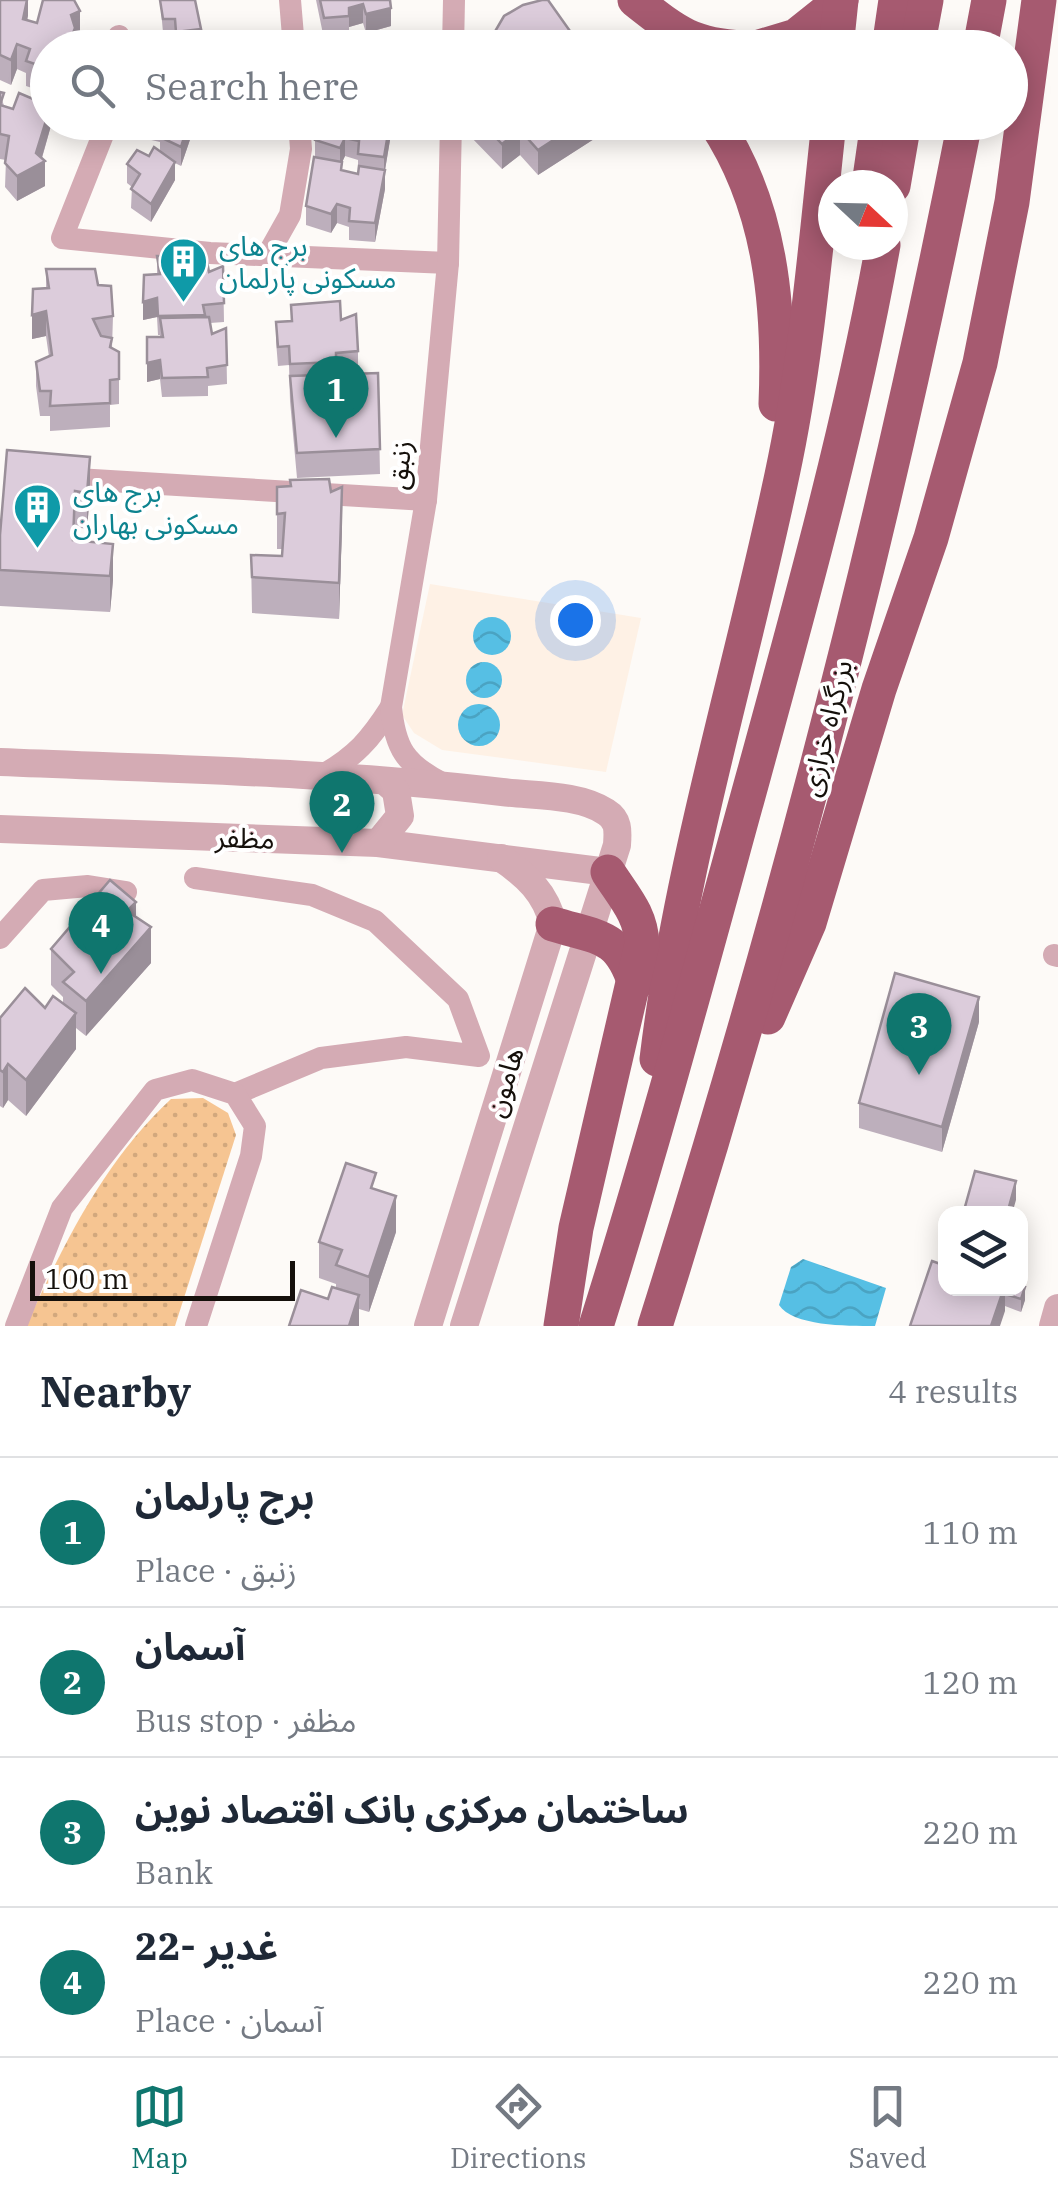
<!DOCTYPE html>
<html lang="en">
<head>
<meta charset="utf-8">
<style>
	body { margin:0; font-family:"IBM Plex Serif","Noto Sans Arabic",serif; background:#f6f6f7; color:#1f2937 }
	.controls { position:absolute; right:30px; bottom:30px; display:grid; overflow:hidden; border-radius:20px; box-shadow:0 5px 25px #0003 }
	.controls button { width:90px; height:90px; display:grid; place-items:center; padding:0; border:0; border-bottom:2px solid #e0e1e3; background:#fff; color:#1f2937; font:50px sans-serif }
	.compass { position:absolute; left:818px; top:170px; width:90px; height:90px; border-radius:50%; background:#fff; box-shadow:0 5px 25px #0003; rotate:112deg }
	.scale { position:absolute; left:30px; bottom:25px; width:265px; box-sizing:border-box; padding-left:10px; border:5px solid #15100b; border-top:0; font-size:28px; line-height:35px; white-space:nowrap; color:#15100b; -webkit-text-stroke:8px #fff; paint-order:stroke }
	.you { position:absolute; left:575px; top:620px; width:35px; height:35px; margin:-25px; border:8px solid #fff; border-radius:50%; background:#1a73e8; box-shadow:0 0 0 15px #1a73e833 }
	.badge { display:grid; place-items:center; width:65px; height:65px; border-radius:50%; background:#0f766e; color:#fff; font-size:32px; font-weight:700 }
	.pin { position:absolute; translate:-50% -82px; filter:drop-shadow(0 2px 5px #0008) }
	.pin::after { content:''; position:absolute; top:52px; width:35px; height:30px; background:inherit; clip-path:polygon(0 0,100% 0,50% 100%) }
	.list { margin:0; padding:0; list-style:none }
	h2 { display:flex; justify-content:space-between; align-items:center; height:130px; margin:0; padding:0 40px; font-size:42px }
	h2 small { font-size:32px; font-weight:400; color:#747a83 }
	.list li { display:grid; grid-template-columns:65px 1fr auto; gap:30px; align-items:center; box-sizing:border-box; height:150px; padding:0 40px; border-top:2px solid #e0e1e3 }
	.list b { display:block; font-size:38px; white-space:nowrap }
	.list p { margin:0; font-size:32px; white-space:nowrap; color:#747a83 }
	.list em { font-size:32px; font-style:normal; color:#747a83 }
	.icon { flex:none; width:55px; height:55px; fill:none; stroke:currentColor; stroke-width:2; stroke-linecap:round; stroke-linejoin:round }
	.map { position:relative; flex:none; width:1058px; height:1326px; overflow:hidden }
	.search { position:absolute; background:#fff; box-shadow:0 5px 25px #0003; left:30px; right:30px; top:30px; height:110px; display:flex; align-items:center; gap:25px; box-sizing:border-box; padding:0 35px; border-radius:55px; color:#747a83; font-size:38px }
	.sheet { height:730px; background:#fff }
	nav { display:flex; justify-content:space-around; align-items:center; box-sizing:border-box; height:140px; border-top:2px solid #e0e1e3; background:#fff; font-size:28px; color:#747a83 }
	nav a { display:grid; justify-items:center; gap:5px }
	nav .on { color:#0f766e }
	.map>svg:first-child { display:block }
	.built { fill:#fef1e5 }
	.park { fill:url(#park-dots) }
	.water { fill:url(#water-waves) }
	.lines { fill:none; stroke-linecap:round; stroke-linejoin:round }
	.minor { stroke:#d4abb4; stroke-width:22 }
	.tertiary { stroke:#d4abb4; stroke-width:28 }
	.trunk { stroke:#a65a70; stroke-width:35 }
	.wall { fill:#bdafbc; fill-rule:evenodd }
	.shaded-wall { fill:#9a8f99 }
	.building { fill:#dcccdb; stroke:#9a8f99; stroke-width:2.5 }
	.labels { text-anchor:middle; stroke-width:8; stroke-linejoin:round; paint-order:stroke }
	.culture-label { font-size:28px; fill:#0d838f; stroke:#fff; text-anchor:start }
	.street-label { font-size:28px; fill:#15100b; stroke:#fff }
</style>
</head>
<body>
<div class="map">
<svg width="1058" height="1326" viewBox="0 0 1058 1326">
	<defs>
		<pattern id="park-dots" width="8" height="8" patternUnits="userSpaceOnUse" patternTransform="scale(2.5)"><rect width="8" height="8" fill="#f6c592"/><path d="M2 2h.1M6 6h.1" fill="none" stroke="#d2a87d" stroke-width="1.8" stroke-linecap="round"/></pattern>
		<pattern id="water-waves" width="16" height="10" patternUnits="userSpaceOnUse" patternTransform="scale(2.5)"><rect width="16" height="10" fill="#56bfe4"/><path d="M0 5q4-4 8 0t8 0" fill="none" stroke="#4aa3c2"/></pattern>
	</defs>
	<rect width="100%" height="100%" fill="#fdfaf7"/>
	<!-- built -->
	<polygon class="built" points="430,584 641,618 606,772 442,750 414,733 402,715"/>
	<!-- park -->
	<path class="park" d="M203 1098 228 1113 236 1135 175 1326H26C63 1245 104 1161 171 1099Z"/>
	<!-- water -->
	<g class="water">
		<circle cx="492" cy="636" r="19"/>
		<circle cx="484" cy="680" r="18"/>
		<circle cx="479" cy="725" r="21"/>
		<path d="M803 1259 886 1288 875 1326C845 1326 793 1326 779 1305L791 1267Z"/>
	</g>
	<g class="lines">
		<!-- minor -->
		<g class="minor">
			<polyline points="290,0 294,48"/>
			<polyline points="118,48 119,36"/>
			<polyline points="453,48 454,0"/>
			<polyline points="108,122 62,238 210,253 448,263"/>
			<polyline points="267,256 290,215 301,149 299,122"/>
			<polyline points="60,478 426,500"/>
			<path d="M321 776C356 756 370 740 391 707"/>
			<path d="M442 783C405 764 395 748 391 707L426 500 448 263 451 122"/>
			<polyline points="195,878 312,895 375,921 458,999 479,1056 406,1047 321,1058 235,1094"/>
			<polyline points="0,938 43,890 88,886 126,892"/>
			<polyline points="1054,955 1058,956"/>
			<polyline points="16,1326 62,1208 155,1090 192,1080 235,1094 255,1126 251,1156 196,1326"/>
		</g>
		<!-- tertiary -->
		<g class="tertiary">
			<path d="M0 762C167 769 336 772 502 792 534 796 579 794 606 812 619 820 618 831 617 845L464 1326"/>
			<polyline points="0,829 378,843 608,872"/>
			<polyline points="378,843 400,816 396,791 385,781"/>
			<path d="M428 1326 553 924C546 893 526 875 501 858"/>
			<polyline points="1053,1326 1058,1308"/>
		</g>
		<!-- trunk -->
		<g class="trunk">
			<path d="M635 0C676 32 690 45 743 48"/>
			<polyline points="756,48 796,36 841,0"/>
			<polyline points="836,48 841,0"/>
			<polyline points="889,48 896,0"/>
			<polyline points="917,48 926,0"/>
			<polyline points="980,48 989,0"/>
			<path d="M715 122C771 206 780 306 776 404"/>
			<polyline points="869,185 878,122"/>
			<polyline points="893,186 904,122"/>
			<path d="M553 924C598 938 619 934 635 984"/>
			<polyline points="768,1017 809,923 879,689 931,538 980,363 1012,202 1039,0"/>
			<path d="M657 1059C681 861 741 670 782 475 807 359 816 241 829 122"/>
			<path d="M561 1326 576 1228 642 944C641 914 624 897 608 872"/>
			<path d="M596 1326C654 1143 703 959 754 774 802 599 851 423 883 245"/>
			<path d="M655 1326C780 931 885 529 965 122"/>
		</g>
	</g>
	<!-- wall -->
	<g class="wall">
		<polygon points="0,0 28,0 27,20 80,35 75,38 75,48 48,48 48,122 52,122 42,158 45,186 17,201 5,187 6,160 0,159 0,92 4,106 13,109 33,99 35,89 26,86 26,73 17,69 11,85 0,80"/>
		<polygon points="160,0 201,29 201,42 170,45 175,31 163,32"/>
		<path d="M316 0H390L391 26 366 33 394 48H323V34ZM363 23 366 33V40L354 41 349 33V27Z"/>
		<polygon points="147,122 196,122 181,166 175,163 175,180 151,222 131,208 132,187 127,183 127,164 160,151 160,142 147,139"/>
		<path d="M393 122 385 170V189L375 242 349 240V227L337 223 331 233 306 225V206L315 157V140ZM345 156 358 160V174L342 170V162Z"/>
		<polygon points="468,122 619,122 619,123 538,175 520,155 502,169 468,134"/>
		<polygon points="157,256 209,272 223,266 224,322 210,323 212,334 226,328 227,384 208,386 208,396 162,397 160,379 147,382 160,337 160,335 158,335 157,317 143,320 157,275"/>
		<polygon points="46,269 98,285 113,316 112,348 119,352 119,404 110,405 110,427 50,431 50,416 40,416 36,386 36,362 49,357 46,336 32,339 46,288"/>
		<polygon points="291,305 341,320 358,351 358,370 336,372 336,375 378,373 380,474 297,478 290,401 289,365 278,366 276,341 276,322 291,321"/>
		<polygon points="7,450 90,493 87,529 75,527 74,540 113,580 110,612 0,606 0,535"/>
		<polygon points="290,480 331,492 342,523 339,619 252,613 251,555 282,556 282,549 277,549 277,487 290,486"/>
		<polygon points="136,917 151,963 86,1036 76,1028 76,1049 26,1116 8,1100 3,1108 0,1106 0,1018 63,1004 63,997 51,985 51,949"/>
		<polygon points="979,1022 942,1152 859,1128 859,1103"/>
		<polygon points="376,1190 396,1232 369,1312 359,1309 359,1326 328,1299 336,1288 336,1284 319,1278 319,1242"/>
		<polygon points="946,1288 1020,1288 1025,1300 1021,1312 1005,1306 1005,1311"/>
	</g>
	<!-- shaded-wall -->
	<g class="shaded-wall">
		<polygon points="27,0 28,0 28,16 23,44 23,19"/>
		<polygon points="363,4 363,23 349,27 349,8"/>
		<polygon points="391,8 391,26 366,33 366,14"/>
		<polygon points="80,11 80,35 75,38 75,48 67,48 71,15"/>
		<polygon points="17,44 17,69 11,85 11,60"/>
		<polygon points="48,114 48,122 52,122 40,164 45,161 45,186 17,201 17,176 36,153"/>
		<polygon points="189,122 196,122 181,166 181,147"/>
		<polygon points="390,122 393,122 385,170 385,189 375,242 375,223 384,175 384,157"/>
		<polygon points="581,122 619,123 538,175 538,150"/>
		<polygon points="520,130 520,155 502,169 502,144"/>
		<polygon points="345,138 345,156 340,167 340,148"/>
		<polygon points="175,162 175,180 151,222 151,204"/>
		<polygon points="337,204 337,223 331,233 331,214"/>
		<polygon points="157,298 157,317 143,320 143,302"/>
		<polygon points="46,311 46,336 32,339 32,315"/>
		<polygon points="160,360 160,379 147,382 147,363"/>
		<polygon points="90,457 90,493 87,529 87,493"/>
		<polygon points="342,487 342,523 339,619 339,583"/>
		<polygon points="113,544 113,580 110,612 110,576"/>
		<polygon points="136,902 136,938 127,911"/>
		<polygon points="151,927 151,963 86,1036 86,1001"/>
		<polygon points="979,997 979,1022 942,1152 942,1127"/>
		<polygon points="76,1013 76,1049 26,1116 26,1080"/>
		<polygon points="8,1064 8,1100 3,1108 3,1072"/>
		<polygon points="1016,1181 1016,1200 1012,1214 1007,1214"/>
		<polygon points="396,1196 396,1232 369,1312 369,1277"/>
		<polygon points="1025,1287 1025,1300 1021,1312 1021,1299"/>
		<polygon points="1005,1288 1005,1311 1000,1326 991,1326"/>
		<polygon points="359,1295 359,1326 349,1326"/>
	</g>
	<!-- building -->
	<g class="building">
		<polygon points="0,0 27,0 23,19 37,23 43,0 74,0 80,11 71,15 75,28 67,48 48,48 48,75 42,74 44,67 26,61 30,49 17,44 11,60 0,55"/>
		<polygon points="160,0 195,0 201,29 176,32 175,19 163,19"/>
		<polygon points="320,0 390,0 391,8 366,14 363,4 349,8 349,16 324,18"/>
		<polygon points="542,0 548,0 582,48 493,48 490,40 504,16 523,5"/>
		<polygon points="351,33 354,41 366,40 366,33 393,34 394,48 324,48 323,34"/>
		<polygon points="175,34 198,37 197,48 160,48 160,43 170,45"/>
		<polygon points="35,88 48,92 48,114 36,153 45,161 17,176 5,163 9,136 0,134 0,92 4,93 0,105 13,109 19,93 33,99"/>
		<polygon points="156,122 189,122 181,147 160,137 163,124"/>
		<polygon points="318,122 390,122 384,157 358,154 359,141 345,138 340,148 315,140"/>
		<polygon points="481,122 581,122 538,150 520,130 502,144"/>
		<polygon points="154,147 175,162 151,204 131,189 140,174 127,164 137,150 149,156"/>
		<polygon points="314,157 342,162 341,170 358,174 359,166 385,170 375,223 349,221 350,208 337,204 331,214 306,206"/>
		<polygon points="157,256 206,256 209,272 223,266 224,303 203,305 205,315 158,316 157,298 143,302 144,275 160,274"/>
		<polygon points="46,269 95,269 98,285 111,286 113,316 93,319 101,336 112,338 110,347 119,352 119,379 110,380 110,403 50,406 51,391 40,391 36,362 52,355 46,311 32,315 33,289 49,288"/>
		<polygon points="340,301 341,320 356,314 358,351 336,353 336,362 290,364 289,346 278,347 276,322 292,321 291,305"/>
		<polygon points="209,317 212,334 226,328 227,365 207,368 208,377 162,378 160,360 147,363 147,337 163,337 160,318"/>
		<polygon points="378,373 380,449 297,453 290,376"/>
		<polygon points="7,450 90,457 87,493 75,491 73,540 113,544 110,576 0,570 0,535"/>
		<polygon points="329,479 331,492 342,487 339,583 252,577 251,555 282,556 285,513 277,514 277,487 291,486 290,480"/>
		<polygon points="110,880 136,902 127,911 151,927 86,1001 63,982 74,972 51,949"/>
		<polygon points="895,973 979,997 942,1127 859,1103"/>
		<polygon points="25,988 45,1008 53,996 76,1013 26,1080 8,1064 3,1072 0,1070 0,1018"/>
		<polygon points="346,1163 376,1173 371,1188 396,1196 369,1277 336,1265 342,1250 319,1242"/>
		<polygon points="975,1171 1016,1181 1007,1214 963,1214"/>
		<polygon points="932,1261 946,1266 946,1288 1004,1288 991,1326 910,1326"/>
		<polygon points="1020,1286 1025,1287 1021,1299 1005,1294 1005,1288 1020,1288"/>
		<polygon points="332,1287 359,1295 349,1326 289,1326 301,1290 328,1299"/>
	</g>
	<!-- icons -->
	<defs>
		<symbol id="building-pin" viewBox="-11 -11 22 30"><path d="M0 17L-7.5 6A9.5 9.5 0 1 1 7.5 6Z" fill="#0f9aa8" stroke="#fff"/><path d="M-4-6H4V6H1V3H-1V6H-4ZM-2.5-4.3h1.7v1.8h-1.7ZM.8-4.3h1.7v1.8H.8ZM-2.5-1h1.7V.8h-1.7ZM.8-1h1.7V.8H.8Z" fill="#fff"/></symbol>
	</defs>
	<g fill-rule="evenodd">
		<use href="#building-pin" x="156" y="234" width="55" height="75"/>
		<use href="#building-pin" x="10" y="480" width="55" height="75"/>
	</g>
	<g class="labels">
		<!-- culture labels -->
		<g class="culture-label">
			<text x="219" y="256">برج های<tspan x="219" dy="32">مسکونی پارلمان</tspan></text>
			<text x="73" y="502">برج های<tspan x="73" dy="32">مسکونی بهاران</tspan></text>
		</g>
		<!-- street labels -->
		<g class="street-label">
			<text transform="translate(399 465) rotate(-84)" y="10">زنبق</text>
			<text transform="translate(826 728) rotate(-76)" y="10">بزرگراه خرازی</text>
			<text transform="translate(245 838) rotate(2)" y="10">مظفر</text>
			<text transform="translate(504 1082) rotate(-73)" y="10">هامون</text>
		</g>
	</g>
</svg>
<div class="controls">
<button><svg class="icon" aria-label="layers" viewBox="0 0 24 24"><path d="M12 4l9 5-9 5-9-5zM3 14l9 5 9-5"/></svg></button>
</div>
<svg class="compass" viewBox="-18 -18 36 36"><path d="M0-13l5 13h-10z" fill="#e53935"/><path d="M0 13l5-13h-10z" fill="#747a83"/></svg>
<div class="scale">100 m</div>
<div class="you"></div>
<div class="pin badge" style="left:336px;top:438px">1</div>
<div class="pin badge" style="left:342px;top:853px">2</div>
<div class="pin badge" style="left:919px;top:1075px">3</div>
<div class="pin badge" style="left:101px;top:974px">4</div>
<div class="search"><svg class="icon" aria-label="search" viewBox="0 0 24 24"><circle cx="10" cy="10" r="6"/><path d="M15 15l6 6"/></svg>Search here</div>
</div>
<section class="sheet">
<h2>Nearby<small>4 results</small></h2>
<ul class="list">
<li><span class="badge">1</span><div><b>برج پارلمان</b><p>Place · زنبق</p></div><em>110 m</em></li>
<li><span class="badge">2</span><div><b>آسمان</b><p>Bus stop · مظفر</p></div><em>120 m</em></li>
<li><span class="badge">3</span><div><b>ساختمان مرکزی بانک اقتصاد نوین</b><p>Bank</p></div><em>220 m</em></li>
<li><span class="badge">4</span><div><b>22- غدیر</b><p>Place · آسمان</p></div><em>220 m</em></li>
</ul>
</section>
<nav>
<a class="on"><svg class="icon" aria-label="map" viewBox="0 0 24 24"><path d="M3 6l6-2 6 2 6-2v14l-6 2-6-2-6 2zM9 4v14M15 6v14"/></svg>Map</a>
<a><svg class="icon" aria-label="directions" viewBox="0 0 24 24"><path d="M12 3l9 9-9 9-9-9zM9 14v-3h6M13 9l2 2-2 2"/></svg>Directions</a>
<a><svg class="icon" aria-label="saved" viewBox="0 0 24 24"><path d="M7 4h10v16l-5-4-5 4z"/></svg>Saved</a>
</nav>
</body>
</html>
